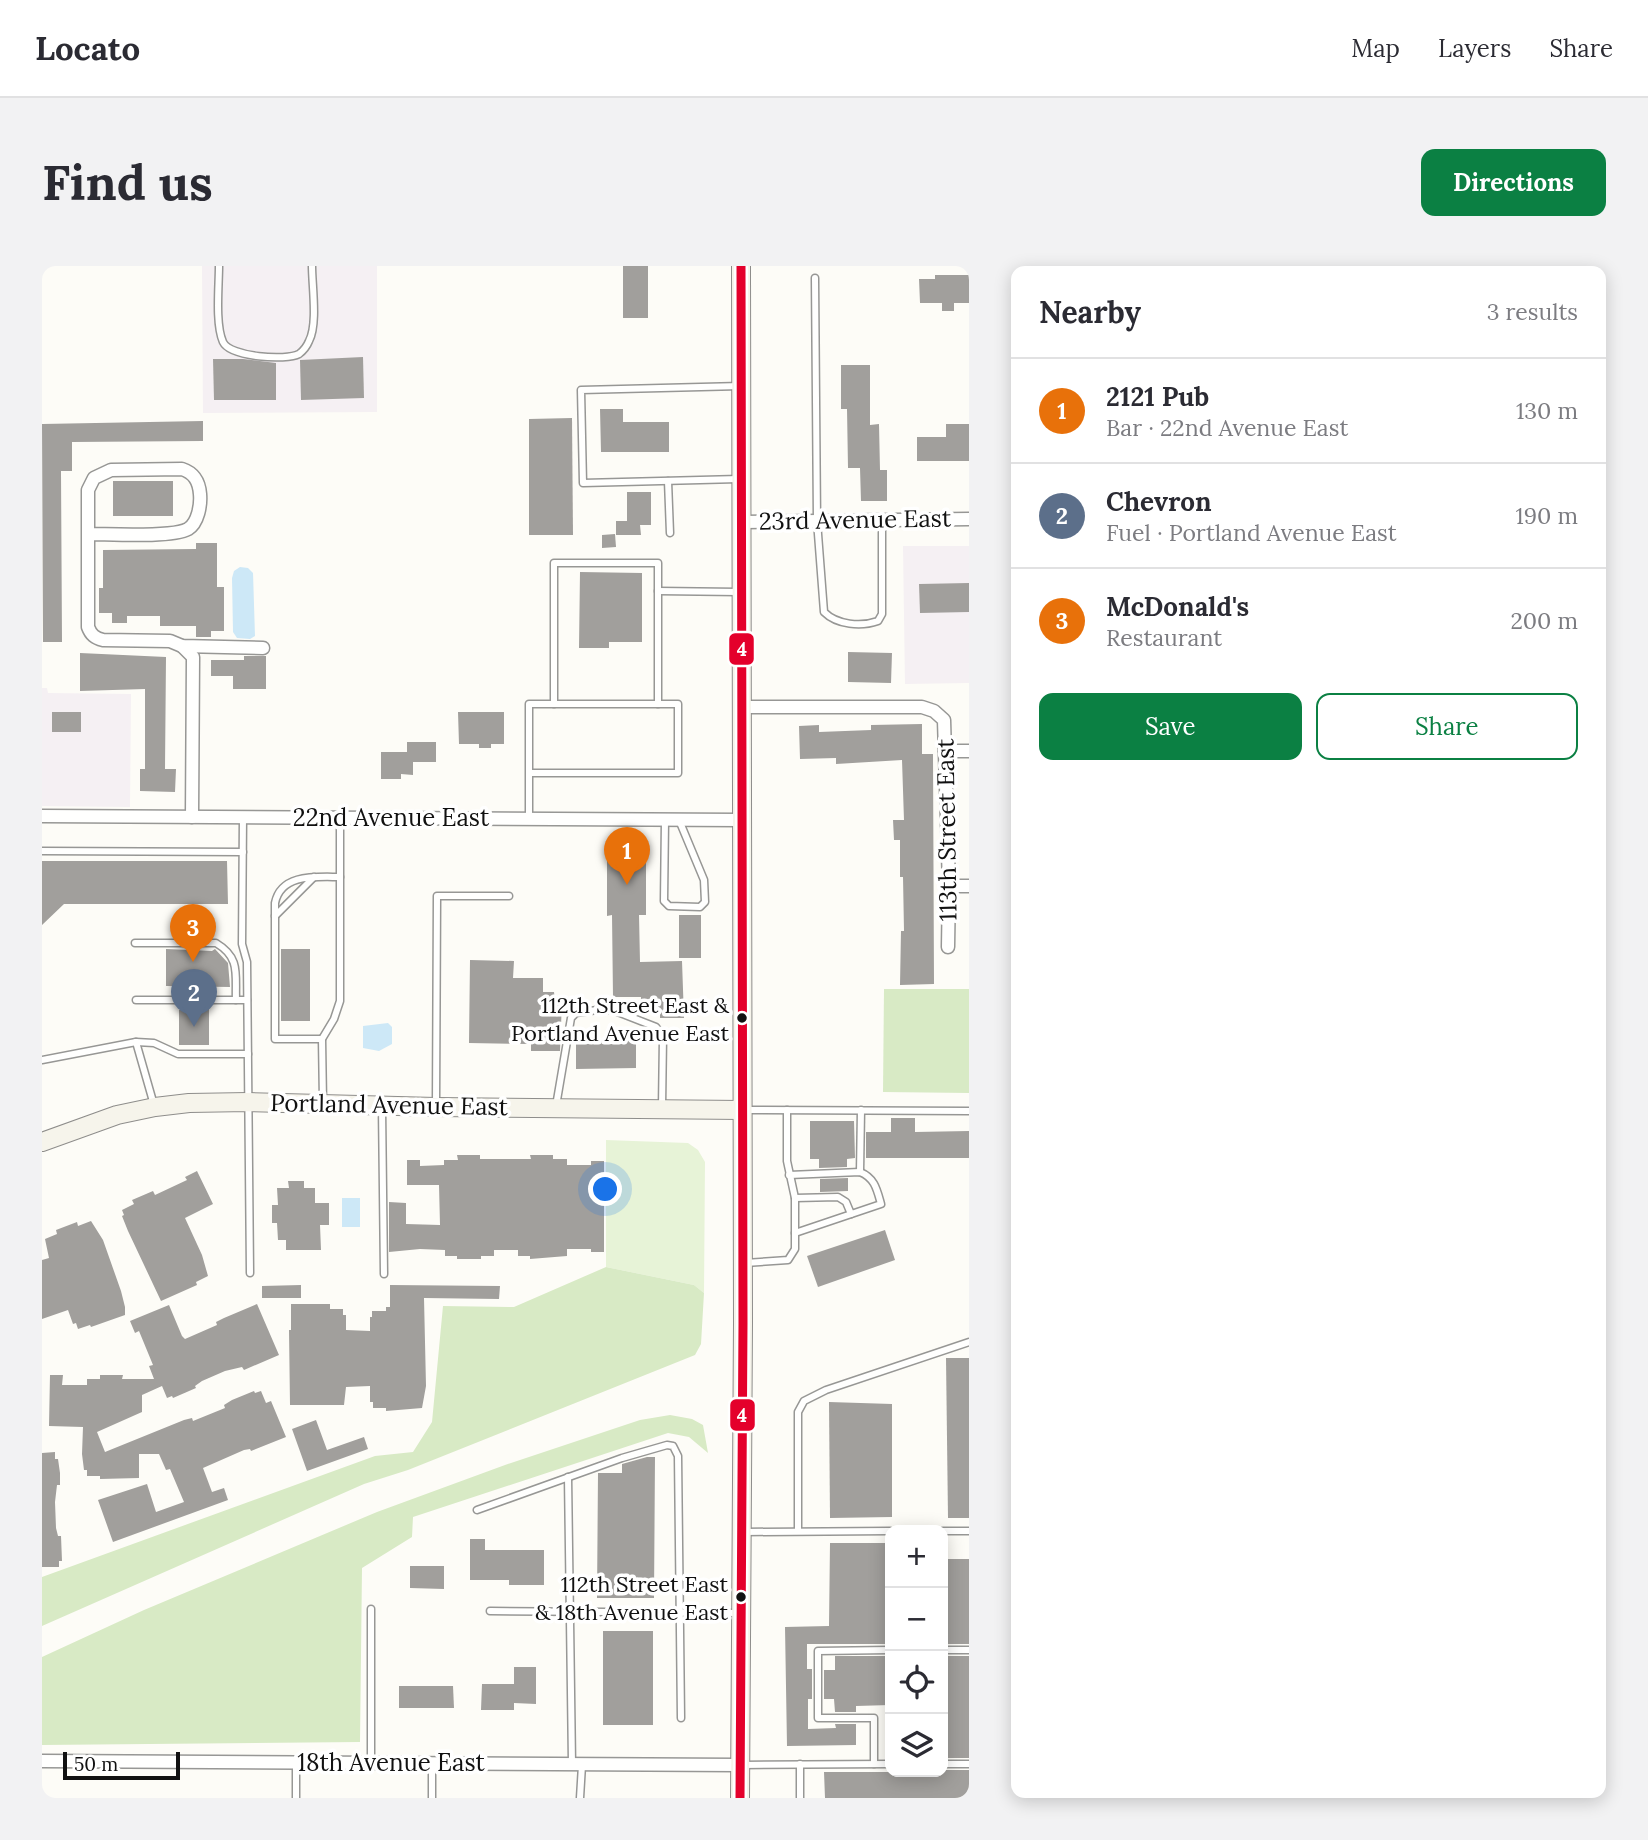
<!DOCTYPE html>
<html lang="en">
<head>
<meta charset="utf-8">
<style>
	body { margin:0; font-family:Lora,serif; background:#f2f2f3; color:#2b2b33 }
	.controls { position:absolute; right:21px; bottom:21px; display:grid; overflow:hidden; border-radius:14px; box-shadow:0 4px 18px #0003 }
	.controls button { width:63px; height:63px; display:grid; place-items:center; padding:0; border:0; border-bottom:2px solid #e1e1e2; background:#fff; color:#2b2b33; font:35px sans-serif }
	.scale { position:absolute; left:21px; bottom:18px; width:117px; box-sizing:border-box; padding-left:7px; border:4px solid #111; border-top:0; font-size:19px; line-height:24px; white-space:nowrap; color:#111; -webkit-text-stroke:5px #fff; paint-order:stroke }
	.you { position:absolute; left:564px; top:924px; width:24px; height:24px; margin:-18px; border:5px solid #fff; border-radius:50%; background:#1a73e8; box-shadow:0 0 0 10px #1a73e833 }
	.badge { display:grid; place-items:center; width:46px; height:46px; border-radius:50%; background:#0b8043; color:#fff; font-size:23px; font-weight:700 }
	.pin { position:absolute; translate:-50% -58px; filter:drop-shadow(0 2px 4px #0008) }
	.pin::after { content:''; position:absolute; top:37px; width:24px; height:21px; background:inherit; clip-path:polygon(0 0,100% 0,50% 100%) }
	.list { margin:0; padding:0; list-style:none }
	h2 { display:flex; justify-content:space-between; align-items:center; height:91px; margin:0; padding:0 28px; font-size:30px }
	h2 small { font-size:23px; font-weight:400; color:#7c7c81 }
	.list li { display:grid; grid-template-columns:46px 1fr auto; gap:21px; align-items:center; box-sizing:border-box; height:105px; padding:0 28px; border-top:2px solid #e1e1e2 }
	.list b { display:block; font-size:26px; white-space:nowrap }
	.list p { margin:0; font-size:23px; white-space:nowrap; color:#7c7c81 }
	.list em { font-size:23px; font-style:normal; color:#7c7c81 }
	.actions { display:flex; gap:14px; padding:21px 28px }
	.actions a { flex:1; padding:16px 0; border:2px solid #0b8043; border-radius:14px; text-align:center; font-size:24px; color:#0b8043 }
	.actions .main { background:#0b8043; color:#fff }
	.icon { flex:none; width:38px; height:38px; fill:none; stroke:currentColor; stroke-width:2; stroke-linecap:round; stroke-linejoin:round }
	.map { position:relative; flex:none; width:927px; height:1532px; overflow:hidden; border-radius:14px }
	header { display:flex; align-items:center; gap:42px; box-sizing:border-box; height:98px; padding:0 35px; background:#fff; border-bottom:2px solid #e1e1e2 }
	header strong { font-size:33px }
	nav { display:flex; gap:38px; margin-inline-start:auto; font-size:24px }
	.intro { display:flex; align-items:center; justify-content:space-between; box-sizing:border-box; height:168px; padding:0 42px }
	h1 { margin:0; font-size:49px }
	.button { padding:18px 32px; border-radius:14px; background:#0b8043; color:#fff; font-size:24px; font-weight:700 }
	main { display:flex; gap:42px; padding:0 42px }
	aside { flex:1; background:#fff; border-radius:14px; box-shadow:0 4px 18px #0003 }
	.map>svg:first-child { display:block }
	.industrial { fill:#f5f0f3 }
	.green { fill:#e7f3d7 }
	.forest { fill:#d8eac5 }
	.water { fill:#cde8f7 }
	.building { fill:#a19f9c }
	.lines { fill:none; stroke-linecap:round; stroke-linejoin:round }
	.lane-casing { stroke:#979795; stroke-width:9 }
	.street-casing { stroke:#979795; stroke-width:15 }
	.secondary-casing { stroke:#8e8d8b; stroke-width:20 }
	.lane { stroke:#fffffe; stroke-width:6 }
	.street { stroke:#fffffe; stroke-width:12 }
	.secondary { stroke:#f6f4eb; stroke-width:18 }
	.bus-1-casing { stroke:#fff; stroke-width:14 }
	.bus-1 { stroke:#e4002b; stroke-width:9 }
	.bus-dot { fill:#111; stroke:#fff; stroke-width:2.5 }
	.labels { text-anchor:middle; stroke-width:7; stroke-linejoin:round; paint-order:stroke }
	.bus-label { font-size:22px; fill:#111; stroke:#fff; text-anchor:end }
	.street-label { font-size:24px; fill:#111; stroke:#fff }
	.line-badge { stroke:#fff; stroke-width:2.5 }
	.badge-label { font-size:19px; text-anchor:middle; font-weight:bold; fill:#fff }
</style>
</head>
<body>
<header>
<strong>Locato</strong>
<nav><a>Map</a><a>Layers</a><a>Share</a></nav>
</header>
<div class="intro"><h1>Find us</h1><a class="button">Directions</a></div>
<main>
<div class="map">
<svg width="927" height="1532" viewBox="0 0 927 1532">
	<rect width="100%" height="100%" fill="#fdfcf7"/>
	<!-- industrial -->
	<g class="industrial">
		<polygon points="160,0 335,0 335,146 161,147"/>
		<polygon points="861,280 927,280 927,417 863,418"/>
		<polygon points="0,422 5,422 6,427 89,428 88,541 0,540"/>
	</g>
	<!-- green -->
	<polygon class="green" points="564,874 646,877 656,884 663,896 662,1027 652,1019 564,1001"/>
	<!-- forest -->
	<g class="forest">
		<polygon points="842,723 927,723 927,827 841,826"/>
		<polygon points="564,1001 652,1019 662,1027 659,1078 653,1089 366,1204 322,1218 0,1360 0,1311 333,1190 371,1186 390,1156 401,1040 472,1041"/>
		<polygon points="628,1149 650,1153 661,1159 666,1187 647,1171 626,1167 371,1251 370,1271 320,1302 318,1476 0,1479 0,1391 102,1344 335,1246 463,1199 598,1154"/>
	</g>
	<!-- water -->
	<g class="water">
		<polygon points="198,301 206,302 211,307 213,370 208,373 195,372 191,366 190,312 192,305"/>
		<polygon points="346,757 350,761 350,778 337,785 321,782 321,760"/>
		<rect x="300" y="932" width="18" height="29"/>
	</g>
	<!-- building -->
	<g class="building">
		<rect x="581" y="0" width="25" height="52"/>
		<polygon points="893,9 927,9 927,37 912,37 912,45 900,45 900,37 878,37 877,13 893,13"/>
		<polygon points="321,91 322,132 259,134 258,94"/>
		<polygon points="171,93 201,93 234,97 234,134 172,134"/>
		<polygon points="799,99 828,99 828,159 837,158 838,204 845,204 845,235 819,235 818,202 806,202 805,143 799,143"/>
		<polygon points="558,143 581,143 581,156 627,156 627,186 559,186"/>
		<polygon points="530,152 531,269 487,269 487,153"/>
		<polygon points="161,155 161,175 30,176 30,205 19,205 20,376 1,376 0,158"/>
		<polygon points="904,158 927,158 927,195 875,195 875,171 904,171"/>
		<rect x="71" y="215" width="60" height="35"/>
		<polygon points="585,226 609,226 609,259 598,259 599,269 574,269 574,255 585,255"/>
		<polygon points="573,268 574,281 560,282 560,269"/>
		<polygon points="154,277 175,277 175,321 182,321 182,365 169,365 169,371 154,371 154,360 118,360 118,350 85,350 85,357 70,357 70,347 57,347 57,322 61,322 61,284 154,283"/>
		<polygon points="538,306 600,307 600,376 567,376 567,382 537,382"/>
		<polygon points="927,317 927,346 878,347 877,318"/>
		<polygon points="806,386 850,387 849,417 806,416"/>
		<polygon points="38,387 124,391 123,503 134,503 133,526 98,525 98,503 103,503 103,423 38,425"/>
		<polygon points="202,390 224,390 224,423 191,423 191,410 169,410 169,394 202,394"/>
		<rect x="10" y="446" width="29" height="20"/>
		<polygon points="416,446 462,446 462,478 449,478 449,482 437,482 437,478 417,478"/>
		<polygon points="880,458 880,488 891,488 892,718 858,719 859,665 862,665 861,611 858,611 858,574 852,574 851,554 862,554 860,494 794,498 794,492 758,493 757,460 777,459 777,466 829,464 829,459"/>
		<polygon points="365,476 394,476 394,496 371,496 371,509 359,508 359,513 339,513 339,486 365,486"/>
		<polygon points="565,589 604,590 604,649 597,649 598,696 640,695 642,752 618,752 618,748 599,748 599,731 571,731 570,649 565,650"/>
		<polygon points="0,595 185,595 186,638 22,638 0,659"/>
		<rect x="637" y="649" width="22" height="43"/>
		<polygon points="124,683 170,685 173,683 186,697 188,721 124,720"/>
		<rect x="239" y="683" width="29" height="72"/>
		<polygon points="428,694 472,695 471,712 501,712 501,726 512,726 513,735 520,735 518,785 489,785 489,778 427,777"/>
		<polygon points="167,743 167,779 137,779 137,744"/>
		<polygon points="567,764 594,764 594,802 534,803 534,775 567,774"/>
		<polygon points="849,852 873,852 873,866 927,865 927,892 824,892 824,866 849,866"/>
		<polygon points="768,855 812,855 813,892 805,893 805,901 777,902 777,893 768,893"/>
		<polygon points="415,889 438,889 438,893 489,893 488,889 511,889 511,893 525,893 525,899 549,899 549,895 562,895 562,986 549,986 549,983 525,983 525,990 488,993 488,990 476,990 476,984 452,984 452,990 439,990 439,993 415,993 415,990 403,990 403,984 378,983 347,986 347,936 364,937 364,958 398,959 397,919 365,919 365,894 378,894 378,900 402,899 402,894 416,894"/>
		<polygon points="155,905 171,938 143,952 160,989 166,1010 154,1016 155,1019 119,1035 86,965 80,950 82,949 80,944 92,938 90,934 111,925 113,929 145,914 143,911"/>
		<polygon points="806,912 806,925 778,926 778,913"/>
		<polygon points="246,915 262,915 262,922 273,922 273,937 287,937 287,959 278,959 279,984 244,984 244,974 236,974 235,957 230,957 230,939 236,939 235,922 247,922"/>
		<polygon points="49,955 61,974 79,1025 83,1041 83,1049 49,1061 48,1059 36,1063 34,1057 31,1058 26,1044 0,1053 0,994 7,992 3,973 15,968 14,964 35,956 36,960"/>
		<polygon points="843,964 853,994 776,1021 765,990"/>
		<polygon points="259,1019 259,1032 220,1032 220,1020"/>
		<polygon points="348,1019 458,1020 457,1033 382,1032 384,1120 380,1142 344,1145 344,1142 331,1142 331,1136 328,1136 328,1120 304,1121 302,1139 248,1139 247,1064 249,1064 249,1038 288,1038 288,1043 301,1043 301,1049 304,1049 304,1064 328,1065 328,1051 330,1051 330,1045 344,1045 344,1041 348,1041"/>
		<polygon points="215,1038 237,1089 202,1104 200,1101 183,1105 160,1115 153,1120 154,1122 131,1132 130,1130 125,1132 120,1120 100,1129 100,1146 55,1166 63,1186 142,1154 150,1152 151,1155 183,1142 182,1139 190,1134 212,1125 213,1127 219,1125 224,1137 229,1135 244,1171 209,1185 208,1183 202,1184 161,1202 170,1226 182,1222 186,1234 71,1276 56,1234 105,1218 114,1246 142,1236 128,1203 124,1204 117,1188 97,1188 97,1212 58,1213 58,1210 45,1210 45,1204 42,1204 40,1188 41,1161 7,1160 8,1109 21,1109 20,1119 45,1119 45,1113 58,1113 58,1109 81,1109 80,1113 112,1113 107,1100 111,1099 97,1065 93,1067 88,1055 127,1039 140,1070 143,1073 175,1059 174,1056 182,1052"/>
		<polygon points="904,1092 927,1092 927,1252 906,1252"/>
		<polygon points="787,1136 850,1138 850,1251 788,1252"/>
		<polygon points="274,1154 285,1184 322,1171 326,1183 265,1205 250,1163"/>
		<polygon points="13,1186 13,1193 16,1193 18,1207 18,1219 15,1219 13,1236 14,1262 16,1270 19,1270 20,1295 17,1295 17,1301 0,1301 0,1187"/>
		<polygon points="605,1191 613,1191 612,1332 555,1332 556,1207 580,1207 580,1198"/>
		<polygon points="428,1273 443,1273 443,1284 502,1284 502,1319 467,1319 467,1314 428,1314"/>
		<polygon points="788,1277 848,1277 848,1378 765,1378 765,1403 770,1403 770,1433 766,1433 766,1463 794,1462 793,1458 814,1458 814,1479 745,1480 743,1361 787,1360"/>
		<rect x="901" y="1293" width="26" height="85"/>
		<polygon points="368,1300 402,1300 402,1323 368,1322"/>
		<rect x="561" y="1365" width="50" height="94"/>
		<polygon points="793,1390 848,1390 848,1439 814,1440 814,1446 793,1446 792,1433 782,1433 782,1404 793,1404"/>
		<rect x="901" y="1390" width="26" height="102"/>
		<polygon points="472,1401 494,1401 494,1438 472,1437 472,1444 439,1444 440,1418 472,1418"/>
		<polygon points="357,1420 411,1420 412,1442 357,1442"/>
		<polygon points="901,1504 927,1504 927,1532 783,1532 782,1506 901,1506"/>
	</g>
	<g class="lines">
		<defs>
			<g id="lane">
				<path d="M177 0C177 20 173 58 181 76 188 91 244 95 257 88 261 85 265 80 267 75 276 58 270 20 270 0"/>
				<path d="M773 12 775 255 782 346C795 359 819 361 836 355L840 348V254"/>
				<polyline points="697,213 541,217 539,124 699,120"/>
				<polyline points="626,215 628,267"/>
				<polyline points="616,325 697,326"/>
				<polyline points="512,438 512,297 616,297 616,438"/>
				<polyline points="487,507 636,507 636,438 487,438 487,552"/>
				<polyline points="201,551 200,678 205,696 208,1007"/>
				<polyline points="623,554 622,635 627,640 658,641 663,636 662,614 637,554"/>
				<polyline points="0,585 201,586"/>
				<polyline points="233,650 272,611"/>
				<path d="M93 677H174C199 692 193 708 194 734"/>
				<polyline points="94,734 205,734"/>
				<path d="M280 773H233V637C239 607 275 611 298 611"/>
				<polyline points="94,776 112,839"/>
				<polyline points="0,794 94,776 112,777 136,788 206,788"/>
				<polyline points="281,836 280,773 292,753 298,735 298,552"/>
				<polyline points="394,840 395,630 467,630"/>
				<polyline points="514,840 529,752 534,747 562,743 573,745 614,761 621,771 620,841"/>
				<polyline points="340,842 342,1008"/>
				<polyline points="701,844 927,845"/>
				<polyline points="818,906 819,844"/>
				<path d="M747 909 818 906C833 912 835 924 839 938L753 967"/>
				<polyline points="753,932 796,931 804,936 809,948"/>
				<polyline points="703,997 746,994 753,983 753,932 745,895 745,844"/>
				<polyline points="526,1211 530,1497"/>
				<polyline points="435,1244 580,1192 625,1179 631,1180 636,1190 639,1452"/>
				<polyline points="756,1265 756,1146 762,1135 784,1124 927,1076"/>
				<polyline points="901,1265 927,1265"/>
				<polyline points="702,1266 848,1265"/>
				<polyline points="329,1343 329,1496"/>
				<polyline points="448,1345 697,1347"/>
				<polyline points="901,1384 927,1384"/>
				<polyline points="758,1498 758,1532"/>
				<polyline points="832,1498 832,1452 776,1452 776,1385 848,1384"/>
				<polyline points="901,1498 927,1498"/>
				<polyline points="700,1499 848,1498"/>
				<polyline points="254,1532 254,1496"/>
				<polyline points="390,1532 390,1497"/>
				<polyline points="538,1532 540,1499"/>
			</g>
			<g id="street">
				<polyline points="699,256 927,253"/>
				<path d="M46 268C67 268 130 272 146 263 156 257 159 239 158 228 157 215 152 207 140 203L69 204 52 212 46 224V361C49 369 53 372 61 374L128 375 140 380 221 382"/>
				<polyline points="140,380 151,391 150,551"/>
				<polyline points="699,441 880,441 892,445 902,454 907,620 906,681"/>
				<polyline points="903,485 927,485"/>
				<polyline points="0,550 699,554"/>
				<polyline points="907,620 927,620"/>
				<polyline points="0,1495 698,1499"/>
			</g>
			<g id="secondary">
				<polyline points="0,876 75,849 113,841 147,837 206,836 394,841 700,844"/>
				<polyline points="698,1532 701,1057 699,0"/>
			</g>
		</defs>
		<!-- lane casing -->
		<use href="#lane" class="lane-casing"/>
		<!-- street casing -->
		<use href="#street" class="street-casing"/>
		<!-- secondary casing -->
		<use href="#secondary" class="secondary-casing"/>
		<!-- lane -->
		<use href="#lane" class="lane"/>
		<!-- street -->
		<use href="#street" class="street"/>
		<!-- secondary -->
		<use href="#secondary" class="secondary"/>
		<defs>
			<polyline id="bus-1" points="698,1532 701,1057 699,0"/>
		</defs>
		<!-- bus-1 casing -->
		<use href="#bus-1" class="bus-1-casing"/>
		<!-- bus-1 -->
		<use href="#bus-1" class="bus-1"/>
	</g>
	<!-- markers -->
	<g class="bus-dot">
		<circle cx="700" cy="752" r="6"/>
		<circle cx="699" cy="1331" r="6"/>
	</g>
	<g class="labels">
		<!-- bus labels -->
		<g class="bus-label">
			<text x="687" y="747">112th Street East &amp;<tspan x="687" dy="28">Portland Avenue East</tspan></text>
			<text x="686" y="1326">112th Street East<tspan x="686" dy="28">&amp; 18th Avenue East</tspan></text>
		</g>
		<!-- street labels -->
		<g class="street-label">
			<text transform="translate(813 254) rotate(-1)" y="8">23rd Avenue East</text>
			<text x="349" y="560">22nd Avenue East</text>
			<text transform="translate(905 564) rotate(-91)" y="8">113th Street East</text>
			<text transform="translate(347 839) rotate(1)" y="8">Portland Avenue East</text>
			<text x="349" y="1505">18th Avenue East</text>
		</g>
	</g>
	<g class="line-badge">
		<rect x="686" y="366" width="27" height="34" rx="7" fill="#e4002b"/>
		<rect x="687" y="1132" width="27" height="34" rx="7" fill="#e4002b"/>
	</g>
	<g class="badge-label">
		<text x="700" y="390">4</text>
		<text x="700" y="1156">4</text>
	</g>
</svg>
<div class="controls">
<button>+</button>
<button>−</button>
<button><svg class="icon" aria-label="locate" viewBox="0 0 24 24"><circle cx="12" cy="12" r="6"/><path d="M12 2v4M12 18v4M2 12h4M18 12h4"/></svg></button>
<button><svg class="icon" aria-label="layers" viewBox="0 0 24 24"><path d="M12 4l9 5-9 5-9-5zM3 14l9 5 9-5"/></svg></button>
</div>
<div class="scale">50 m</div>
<div class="you"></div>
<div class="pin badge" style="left:585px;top:619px;background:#e8710a">1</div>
<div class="pin badge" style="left:152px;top:761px;background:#5c6f8a">2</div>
<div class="pin badge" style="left:151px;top:696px;background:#e8710a">3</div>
</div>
<aside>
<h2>Nearby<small>3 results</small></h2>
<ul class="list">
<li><span class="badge" style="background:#e8710a">1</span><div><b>2121 Pub</b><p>Bar · 22nd Avenue East</p></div><em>130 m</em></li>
<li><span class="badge" style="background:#5c6f8a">2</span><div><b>Chevron</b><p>Fuel · Portland Avenue East</p></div><em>190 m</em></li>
<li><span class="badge" style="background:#e8710a">3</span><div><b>McDonald's</b><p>Restaurant</p></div><em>200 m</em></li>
</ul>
<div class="actions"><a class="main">Save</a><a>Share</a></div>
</aside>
</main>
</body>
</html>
